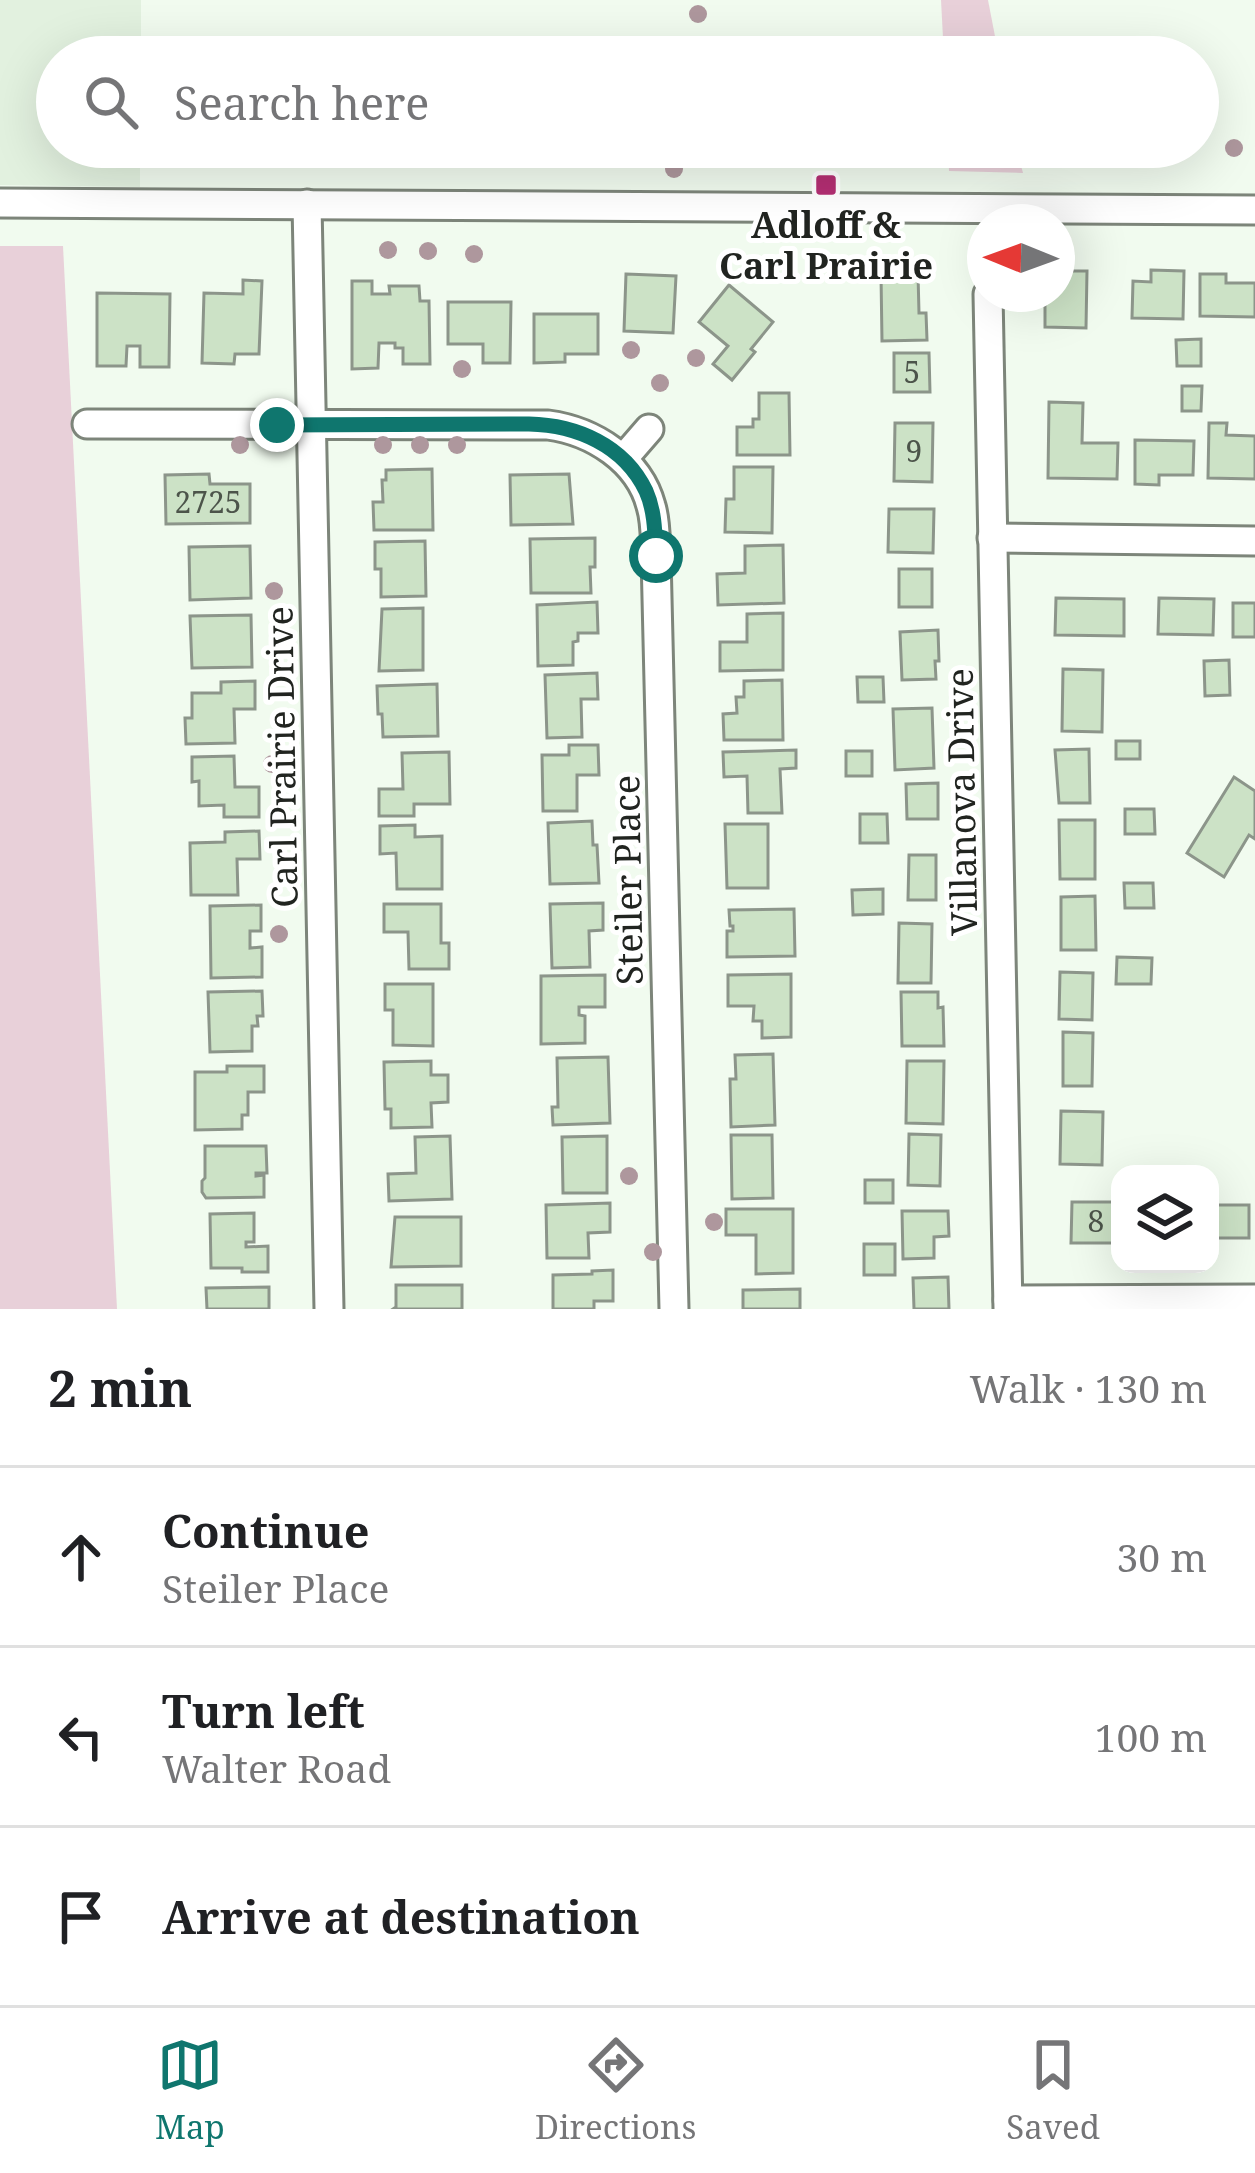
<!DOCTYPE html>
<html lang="en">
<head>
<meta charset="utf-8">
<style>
	body { margin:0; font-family:"Noto Serif",serif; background:#f6f6f6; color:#202124 }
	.controls { position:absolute; right:36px; bottom:36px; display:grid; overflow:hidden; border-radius:24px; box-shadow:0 12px 48px #0002 }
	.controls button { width:108px; height:108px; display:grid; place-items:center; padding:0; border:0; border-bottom:3px solid #e0e0e0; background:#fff; color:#202124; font:60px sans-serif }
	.compass { position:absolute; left:967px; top:204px; width:108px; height:108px; border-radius:50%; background:#fff; box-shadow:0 12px 48px #0002; rotate:271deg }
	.stop { position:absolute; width:36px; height:36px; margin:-27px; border:9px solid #0f766e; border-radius:50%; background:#fff }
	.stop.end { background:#0f766e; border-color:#fff; box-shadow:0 3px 12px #0008 }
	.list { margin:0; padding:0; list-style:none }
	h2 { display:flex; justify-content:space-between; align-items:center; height:156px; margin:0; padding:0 48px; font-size:51px }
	h2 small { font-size:39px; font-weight:400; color:#757577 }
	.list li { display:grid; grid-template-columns:78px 1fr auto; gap:36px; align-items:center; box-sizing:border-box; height:180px; padding:0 48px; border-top:3px solid #e0e0e0 }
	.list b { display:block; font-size:45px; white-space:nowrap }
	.list p { margin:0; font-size:39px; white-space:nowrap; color:#757577 }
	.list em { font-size:39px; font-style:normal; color:#757577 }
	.icon { flex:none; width:66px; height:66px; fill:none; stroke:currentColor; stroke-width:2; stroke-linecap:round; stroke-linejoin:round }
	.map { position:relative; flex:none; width:1255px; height:1309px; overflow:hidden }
	.search { position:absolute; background:#fff; box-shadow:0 12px 48px #0002; left:36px; right:36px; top:36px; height:132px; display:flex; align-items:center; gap:30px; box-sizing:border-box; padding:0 42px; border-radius:66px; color:#757577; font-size:45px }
	.sheet { height:696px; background:#fff }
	nav { display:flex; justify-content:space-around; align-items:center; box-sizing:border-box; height:168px; border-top:3px solid #e0e0e0; background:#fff; font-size:33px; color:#757577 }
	nav a { display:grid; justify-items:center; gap:6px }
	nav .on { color:#0f766e }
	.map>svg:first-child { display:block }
	.built { fill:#e2f1df }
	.green { fill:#e8d0d9 }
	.building { fill:#cce2c6; stroke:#8c958a; stroke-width:3 }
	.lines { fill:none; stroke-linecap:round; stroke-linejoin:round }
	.minor-casing { stroke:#7d857a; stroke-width:33 }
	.minor { stroke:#fff; stroke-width:27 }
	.tree { fill:#ae979d }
	.route { stroke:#0f766e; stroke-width:15 }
	.poi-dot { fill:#b42e73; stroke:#fff; stroke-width:4.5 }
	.labels { text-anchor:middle; stroke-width:10; stroke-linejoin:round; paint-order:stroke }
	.number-label { font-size:30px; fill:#4c544a }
	.poi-label { font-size:36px; font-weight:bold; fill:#212420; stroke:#fff }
	.street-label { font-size:36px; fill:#212420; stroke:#fff }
</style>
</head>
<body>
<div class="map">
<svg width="1255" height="1309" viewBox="0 0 1255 1309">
	<rect width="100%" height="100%" fill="#f1fbef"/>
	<!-- built -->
	<polygon class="built" points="0,0 141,0 141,57 57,57 57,147 140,147 140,187 0,185"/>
	<!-- green -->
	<g class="green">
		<polygon points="941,0 988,0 999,57 944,57"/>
		<polygon points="948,147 1016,147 1023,173 949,171"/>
		<polygon points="0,246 63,246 117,1309 0,1309"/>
	</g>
	<!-- building -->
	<g class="building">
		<polygon points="1151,270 1184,271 1183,319 1132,318 1133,281 1151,282"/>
		<polygon points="1057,271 1087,271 1086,328 1045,327 1045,294 1057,294"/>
		<polygon points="626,274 676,276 673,333 624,331"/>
		<polygon points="918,274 919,313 926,313 927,340 882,341 881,275"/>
		<polygon points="1200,274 1226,274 1226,283 1255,283 1255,317 1200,316"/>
		<polygon points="243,280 262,281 259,354 235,354 234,364 202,363 204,293 243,294"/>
		<polygon points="352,281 372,281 372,294 390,294 389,286 419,286 420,301 429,301 430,364 403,364 403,348 395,348 395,343 379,343 378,368 352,369"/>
		<polygon points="729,285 773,322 751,349 755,352 732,380 713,364 728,346 699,322"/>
		<polygon points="97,293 170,294 169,367 140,367 140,346 127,346 126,366 97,366"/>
		<polygon points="448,302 511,302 510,363 483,363 483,344 448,344"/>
		<polygon points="534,314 598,314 598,354 565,354 565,362 534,363"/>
		<polygon points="1201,339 1201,366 1177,366 1176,340"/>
		<polygon points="894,353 929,353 930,392 894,392"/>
		<polygon points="1182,386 1202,386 1201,411 1182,411"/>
		<polygon points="759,393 789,393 790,455 737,455 737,427 753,427 753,419 759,419"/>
		<polygon points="1049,402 1083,403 1082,443 1118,443 1117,479 1048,478"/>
		<polygon points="895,423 933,423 932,482 894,481"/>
		<polygon points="1209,423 1227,423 1226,435 1255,436 1255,479 1208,478"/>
		<polygon points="1135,440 1194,441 1193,475 1159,475 1159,485 1135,484"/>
		<polygon points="734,467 773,467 772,533 725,532 726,499 734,499"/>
		<polygon points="432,469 433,530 374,530 373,502 383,502 382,480 386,480 386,470"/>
		<polygon points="209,474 210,484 250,484 250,523 166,524 165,475"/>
		<polygon points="569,474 573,524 511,525 510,475"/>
		<polygon points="889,509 934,509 933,553 888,552"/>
		<polygon points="595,538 595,567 590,567 591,593 531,593 530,539"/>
		<polygon points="425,541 426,596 381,597 381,569 375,569 375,542"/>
		<polygon points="783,545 784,603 718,605 717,574 745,573 745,546"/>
		<polygon points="250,546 251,598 190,600 189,547"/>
		<rect x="899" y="569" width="33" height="38"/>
		<polygon points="1056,598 1124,599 1124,636 1055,635"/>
		<polygon points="1159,598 1214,599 1213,635 1158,634"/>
		<polygon points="597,602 598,633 578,633 578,641 573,642 573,665 538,666 537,605"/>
		<rect x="1233" y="603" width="22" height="34"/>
		<polygon points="423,608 423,670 379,671 382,609"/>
		<polygon points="783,613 783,670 720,671 720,642 747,642 747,614"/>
		<polygon points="251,615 252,667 192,668 190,616"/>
		<polygon points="938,630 939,661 935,661 936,679 902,680 900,632"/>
		<polygon points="1229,660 1230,695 1205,696 1204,661"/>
		<polygon points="1063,669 1103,670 1102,732 1062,731"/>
		<polygon points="597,673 598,699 581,699 582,737 547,738 545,675"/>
		<polygon points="857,677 883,677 884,702 858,702"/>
		<polygon points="782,680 783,740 724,740 723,714 737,713 736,697 744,697 744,681"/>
		<polygon points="255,681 255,709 234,709 235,743 186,744 185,718 192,718 192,693 221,693 221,682"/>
		<polygon points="437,684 438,736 383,737 382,714 378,714 377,686"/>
		<polygon points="932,708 934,768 895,770 893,709"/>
		<rect x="1116" y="741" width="24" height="18"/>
		<polygon points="569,745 598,745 599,775 577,775 577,811 543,811 542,755 569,755"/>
		<polygon points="1089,749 1090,803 1059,803 1055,750"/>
		<polygon points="796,750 796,768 780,769 782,813 748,813 747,776 724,777 723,752"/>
		<rect x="846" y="751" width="26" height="25"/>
		<polygon points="449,752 450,804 414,804 414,816 379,816 379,789 403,789 402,753"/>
		<polygon points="234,756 235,787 259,787 259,817 224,817 224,805 199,806 199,781 192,782 192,757"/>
		<polygon points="1234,777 1255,791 1255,839 1249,835 1224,877 1187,853"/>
		<polygon points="938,783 938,819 907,819 906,784"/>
		<polygon points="1125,809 1154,809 1155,834 1125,834"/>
		<polygon points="860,814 887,814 888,843 860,843"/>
		<polygon points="1059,820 1095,820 1095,879 1060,879"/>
		<polygon points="592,821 593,845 597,845 599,883 550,884 548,823"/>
		<polygon points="725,824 768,824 768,888 727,888"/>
		<polygon points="415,825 415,837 442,836 442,889 397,889 396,853 380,854 380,826"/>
		<polygon points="259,831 260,859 237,859 238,895 191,895 190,843 225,842 225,832"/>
		<polygon points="909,855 936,855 936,900 908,900"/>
		<polygon points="1124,883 1153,883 1154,908 1125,908"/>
		<polygon points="883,889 883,914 853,915 852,890"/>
		<polygon points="1095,896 1096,950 1061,950 1061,897"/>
		<polygon points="603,903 603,930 589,931 590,967 552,968 550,904"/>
		<polygon points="384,904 441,904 441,943 449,943 449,969 409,969 408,932 384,932"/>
		<polygon points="261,905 261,931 250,931 250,948 262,947 262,977 211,978 210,906"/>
		<polygon points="794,909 795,956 727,957 727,931 733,931 733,926 730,926 729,910"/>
		<polygon points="899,923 932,924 931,983 898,983"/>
		<polygon points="1117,957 1152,958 1151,984 1116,984"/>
		<polygon points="1060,972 1093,973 1092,1020 1059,1019"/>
		<polygon points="791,974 791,1037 762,1038 762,1021 753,1021 754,1006 728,1006 728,975"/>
		<polygon points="605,975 605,1007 579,1007 579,1015 585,1016 585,1043 541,1044 541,976"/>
		<polygon points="385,984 433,984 433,1046 393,1045 393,1010 385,1010"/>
		<polygon points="262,991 263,1016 257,1016 258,1026 252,1026 252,1051 210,1052 208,992"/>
		<polygon points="901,992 938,992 938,1008 943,1007 944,1046 902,1046"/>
		<polygon points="1063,1032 1093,1033 1092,1086 1063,1086"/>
		<polygon points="773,1054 775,1125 731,1127 730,1079 736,1079 735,1055"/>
		<polygon points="608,1057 610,1123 553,1125 552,1107 558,1107 557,1058"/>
		<polygon points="431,1061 431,1075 448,1075 448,1102 431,1103 432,1127 391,1128 391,1109 385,1109 384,1062"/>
		<polygon points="907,1061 944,1061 943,1124 906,1123"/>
		<polygon points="227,1066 264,1066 264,1092 248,1092 248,1115 242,1115 242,1129 195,1130 195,1072 227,1072"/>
		<polygon points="1061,1111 1103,1112 1102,1165 1060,1164"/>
		<polygon points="909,1134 941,1135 940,1186 908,1185"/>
		<polygon points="731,1135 772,1135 773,1198 732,1199"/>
		<polygon points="450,1136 452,1199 389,1201 388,1174 416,1173 415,1137"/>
		<polygon points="607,1136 607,1193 563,1193 562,1137"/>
		<polygon points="205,1146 266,1146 267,1173 256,1173 256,1176 264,1175 264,1197 206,1198 202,1192 202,1181 205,1178"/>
		<rect x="865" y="1180" width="28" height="23"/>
		<polygon points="1072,1202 1120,1202 1120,1243 1071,1243"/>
		<polygon points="610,1203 610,1232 588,1233 589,1258 547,1258 546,1205"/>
		<rect x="1210" y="1205" width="39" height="33"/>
		<polygon points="726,1209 793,1209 793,1273 756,1274 756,1235 726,1235"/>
		<polygon points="902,1211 948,1211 949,1236 934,1237 934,1258 903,1259"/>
		<polygon points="254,1213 254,1242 246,1242 246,1247 268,1246 268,1272 242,1272 242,1268 211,1268 210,1214"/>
		<polygon points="395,1217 461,1217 461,1266 391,1267"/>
		<rect x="864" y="1244" width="31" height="31"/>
		<polygon points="613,1270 613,1301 594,1301 594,1309 553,1309 553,1275 592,1274 592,1271"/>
		<polygon points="948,1277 949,1309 914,1309 913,1278"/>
		<polygon points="396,1285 462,1285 462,1309 393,1309 396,1307"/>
		<polygon points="269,1287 269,1309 207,1309 206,1288"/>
		<polygon points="800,1289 800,1309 743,1309 743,1290"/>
	</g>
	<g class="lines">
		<defs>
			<g id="minor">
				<polyline points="0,203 1255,210"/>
				<polyline points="307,204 329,1309"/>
				<polyline points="988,294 1008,1309"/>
				<path d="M87 424 548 425C593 431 639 460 651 506 656 522 655 539 656 556L674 1309"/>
				<polyline points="623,459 649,429"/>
				<polyline points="992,538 1255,541"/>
				<polyline points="1008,1300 1255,1299"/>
			</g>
		</defs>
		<!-- minor casing -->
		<use href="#minor" class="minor-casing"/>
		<!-- minor -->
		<use href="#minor" class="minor"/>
	</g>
	<!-- trees -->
	<g class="tree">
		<circle cx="698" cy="14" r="9"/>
		<circle cx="1234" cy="148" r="9"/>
		<circle cx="1049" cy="157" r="9"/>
		<circle cx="674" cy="169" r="9"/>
		<circle cx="388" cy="250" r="9"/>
		<circle cx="428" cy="251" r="9"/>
		<circle cx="474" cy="254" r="9"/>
		<circle cx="631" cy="350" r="9"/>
		<circle cx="696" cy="358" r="9"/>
		<circle cx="462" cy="369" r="9"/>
		<circle cx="660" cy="383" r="9"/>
		<circle cx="240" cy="445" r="9"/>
		<circle cx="383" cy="445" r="9"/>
		<circle cx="420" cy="445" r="9"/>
		<circle cx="457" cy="445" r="9"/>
		<circle cx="274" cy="591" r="9"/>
		<circle cx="272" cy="764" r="9"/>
		<circle cx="279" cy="934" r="9"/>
		<circle cx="629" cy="1176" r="9"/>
		<circle cx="714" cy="1222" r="9"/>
		<circle cx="653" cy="1252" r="9"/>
	</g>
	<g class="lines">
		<!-- route -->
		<path class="route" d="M277 425 529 424C576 425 624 445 646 491 655 511 655 534 656 556"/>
	</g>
	<!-- markers -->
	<rect class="poi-dot" x="814" y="173" width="24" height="24" rx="6"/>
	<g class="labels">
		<!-- number labels -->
		<g class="number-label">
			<text x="912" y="383">5</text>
			<text x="914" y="462">9</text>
			<text x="208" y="513">2725</text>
			<text x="1096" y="1232">8</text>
		</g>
		<!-- poi labels -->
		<g class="poi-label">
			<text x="826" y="238">Adloff &amp;<tspan x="826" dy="41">Carl Prairie</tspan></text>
		</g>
		<!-- street labels -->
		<g class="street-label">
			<text transform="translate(282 757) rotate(-91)" y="13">Carl Prairie Drive</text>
			<text transform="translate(962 802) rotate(-91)" y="13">Villanova Drive</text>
			<text transform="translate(628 880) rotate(-91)" y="13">Steiler Place</text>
		</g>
	</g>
</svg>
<div class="controls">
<button><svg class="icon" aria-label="layers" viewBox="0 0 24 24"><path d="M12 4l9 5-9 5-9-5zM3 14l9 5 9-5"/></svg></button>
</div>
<svg class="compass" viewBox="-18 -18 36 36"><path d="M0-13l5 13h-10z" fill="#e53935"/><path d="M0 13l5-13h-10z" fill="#757577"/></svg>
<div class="stop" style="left:656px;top:556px"></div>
<div class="stop end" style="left:277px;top:425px"></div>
<div class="search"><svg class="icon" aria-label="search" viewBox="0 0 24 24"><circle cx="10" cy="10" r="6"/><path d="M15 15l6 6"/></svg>Search here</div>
</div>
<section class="sheet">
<h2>2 min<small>Walk · 130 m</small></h2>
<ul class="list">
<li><svg class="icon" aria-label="ahead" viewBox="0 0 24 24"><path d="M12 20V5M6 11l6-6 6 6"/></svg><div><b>Continue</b><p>Steiler Place</p></div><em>30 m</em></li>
<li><svg class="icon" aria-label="left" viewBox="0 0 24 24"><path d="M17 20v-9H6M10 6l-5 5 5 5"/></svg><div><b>Turn left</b><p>Walter Road</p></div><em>100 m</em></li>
<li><svg class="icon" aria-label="arrive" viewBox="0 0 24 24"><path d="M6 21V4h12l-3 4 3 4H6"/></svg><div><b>Arrive at destination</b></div></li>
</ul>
</section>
<nav>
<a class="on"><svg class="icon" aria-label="map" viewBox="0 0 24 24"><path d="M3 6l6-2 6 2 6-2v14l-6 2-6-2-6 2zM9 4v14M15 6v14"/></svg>Map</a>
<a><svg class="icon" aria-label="directions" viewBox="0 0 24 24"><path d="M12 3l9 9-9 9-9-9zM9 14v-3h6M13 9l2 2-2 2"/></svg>Directions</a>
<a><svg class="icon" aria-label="saved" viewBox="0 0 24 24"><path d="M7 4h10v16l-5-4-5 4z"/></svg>Saved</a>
</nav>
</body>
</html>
